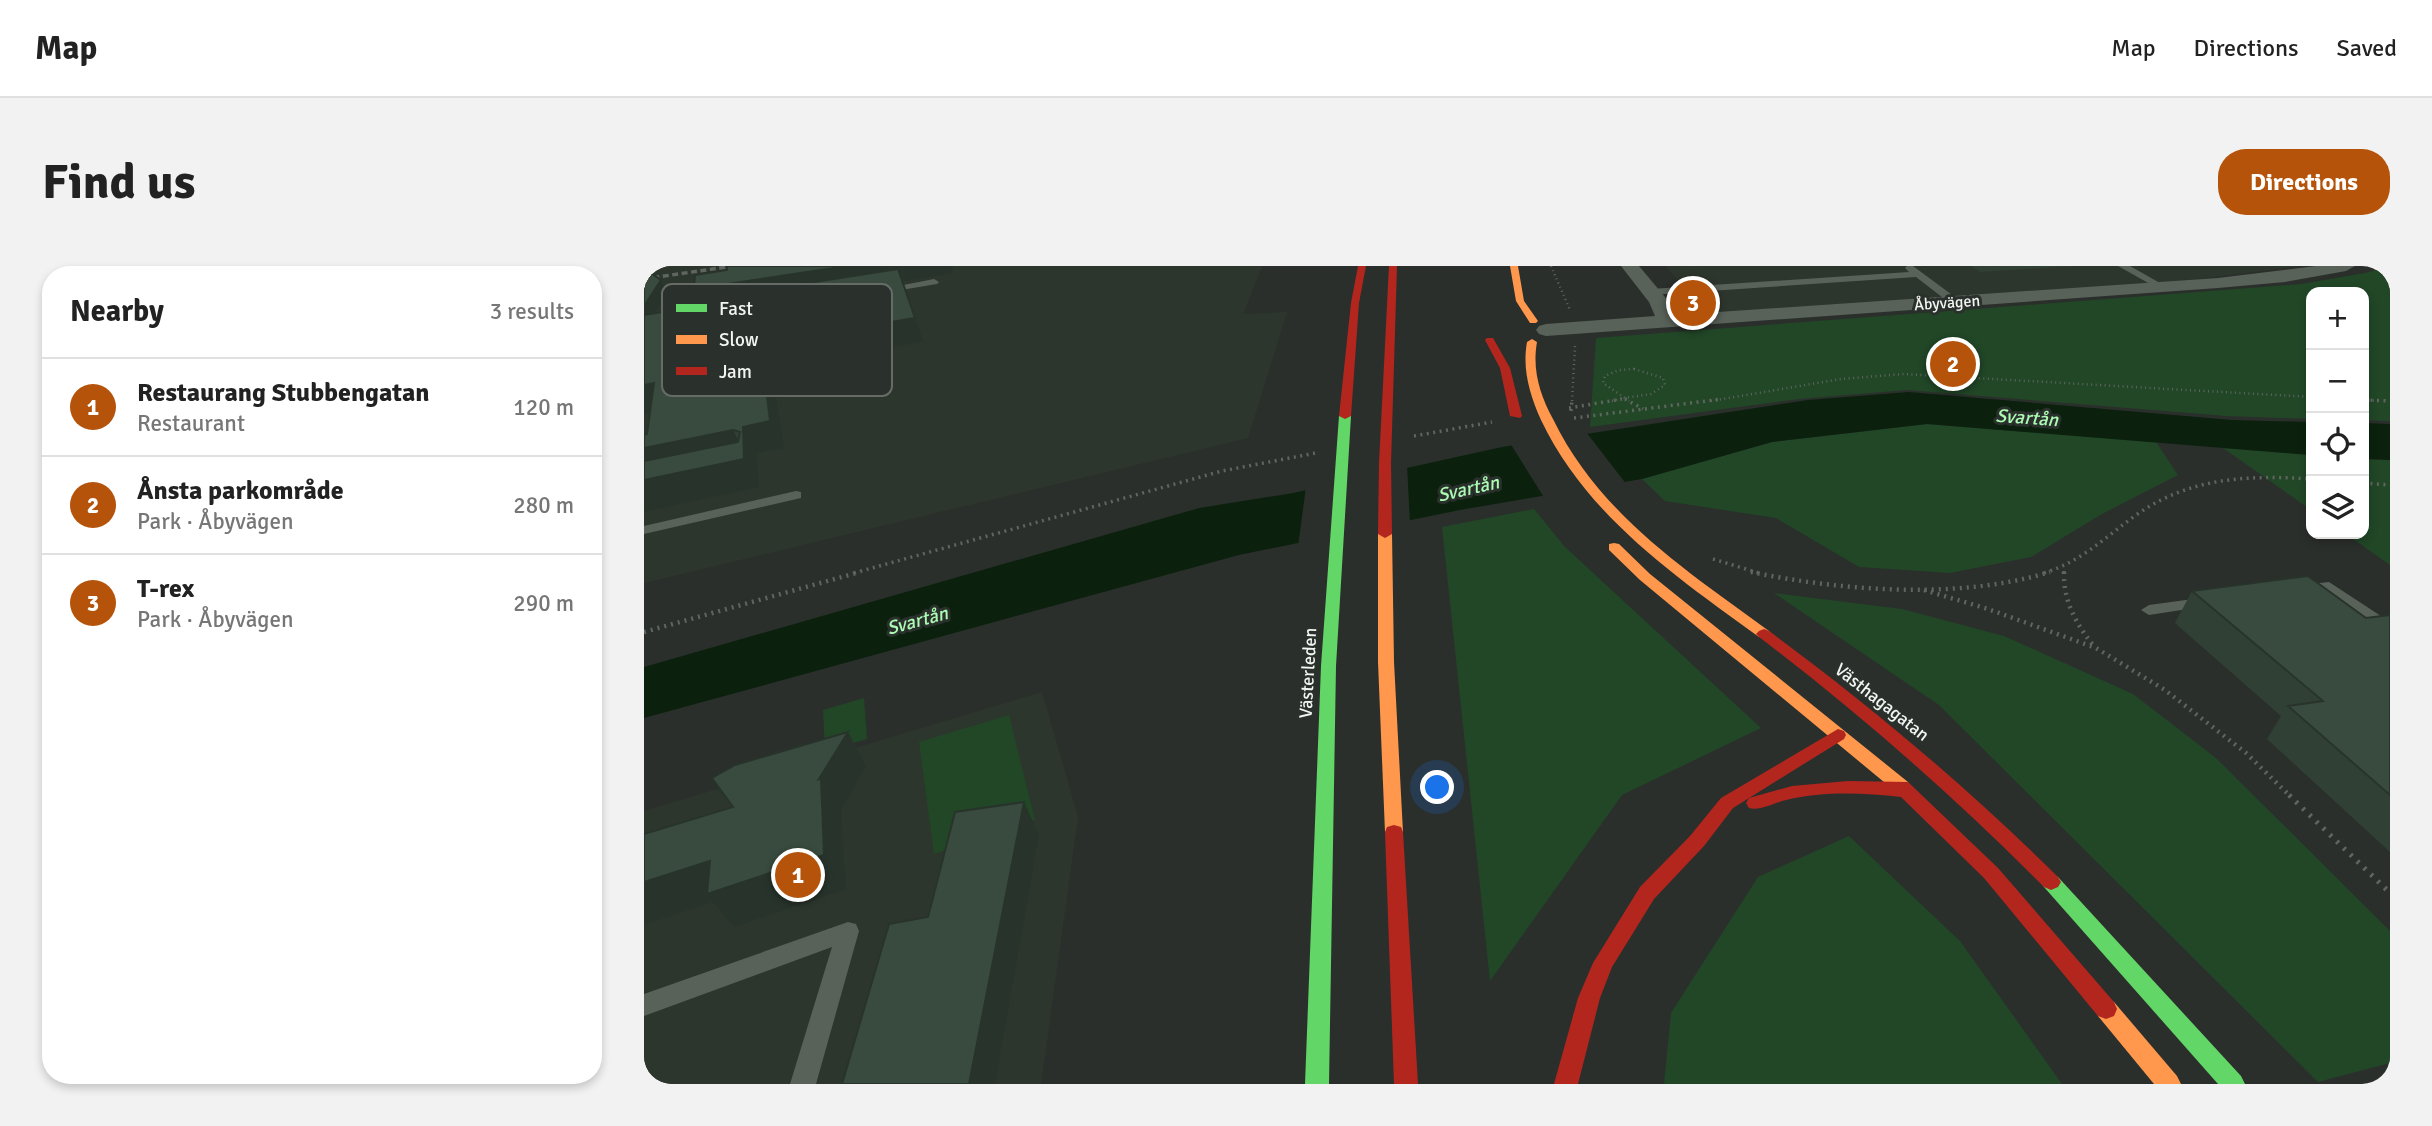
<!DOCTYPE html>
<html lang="en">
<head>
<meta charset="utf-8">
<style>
	body { margin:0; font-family:Signika,sans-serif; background:#f2f2f2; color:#222 }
	.controls { position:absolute; right:21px; top:21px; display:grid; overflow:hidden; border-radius:14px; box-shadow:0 4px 10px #0003 }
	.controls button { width:63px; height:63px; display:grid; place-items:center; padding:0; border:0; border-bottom:2px solid #e0e0e0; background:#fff; color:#222; font:35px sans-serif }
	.you { position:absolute; left:794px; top:522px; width:24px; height:24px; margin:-18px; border:5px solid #fff; border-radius:50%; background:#1a73e8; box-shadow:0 0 0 10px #1a73e833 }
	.badge { display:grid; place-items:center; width:46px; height:46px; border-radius:50%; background:#b45309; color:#fff; font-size:23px; font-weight:700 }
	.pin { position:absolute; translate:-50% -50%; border:4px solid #fff; box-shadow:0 2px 7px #0006 }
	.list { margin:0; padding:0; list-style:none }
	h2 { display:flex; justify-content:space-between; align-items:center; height:91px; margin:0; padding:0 28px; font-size:30px }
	h2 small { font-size:23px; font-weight:400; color:#767676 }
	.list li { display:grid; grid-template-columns:46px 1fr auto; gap:21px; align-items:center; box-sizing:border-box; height:98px; padding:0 28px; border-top:2px solid #e0e0e0 }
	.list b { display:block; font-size:26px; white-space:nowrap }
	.list p { margin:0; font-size:23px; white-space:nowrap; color:#767676 }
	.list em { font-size:23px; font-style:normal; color:#767676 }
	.icon { flex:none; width:38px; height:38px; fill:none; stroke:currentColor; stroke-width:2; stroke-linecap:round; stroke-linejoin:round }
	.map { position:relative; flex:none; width:1746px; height:818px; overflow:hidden; border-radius:28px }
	header { display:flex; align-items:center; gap:42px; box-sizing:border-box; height:98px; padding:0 35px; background:#fff; border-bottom:2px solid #e0e0e0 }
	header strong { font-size:33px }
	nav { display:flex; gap:38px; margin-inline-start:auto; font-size:24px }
	.intro { display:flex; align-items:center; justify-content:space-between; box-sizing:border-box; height:168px; padding:0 42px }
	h1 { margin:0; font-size:49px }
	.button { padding:18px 32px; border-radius:28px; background:#b45309; color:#fff; font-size:24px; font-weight:700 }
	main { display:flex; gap:42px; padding:0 42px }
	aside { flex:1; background:#fff; border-radius:28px; box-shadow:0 4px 10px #0003 }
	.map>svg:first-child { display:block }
	.built { fill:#2d362d }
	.green { fill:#214727 }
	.water { fill:#0b210e }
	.pier { fill:#2b2f2c }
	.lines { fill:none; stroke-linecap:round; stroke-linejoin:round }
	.path-far3 { stroke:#5f655f; stroke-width:2.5; stroke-dasharray:1 3.5; stroke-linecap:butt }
	.path-far2 { stroke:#5f655f; stroke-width:3.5; stroke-dasharray:2 4.5; stroke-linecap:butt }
	.path-far1 { stroke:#5f655f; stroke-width:4.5; stroke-dasharray:2 5; stroke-linecap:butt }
	.path { stroke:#5f655f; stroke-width:5; stroke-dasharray:2.5 7; stroke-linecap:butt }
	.lane { fill:#586259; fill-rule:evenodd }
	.street { fill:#586259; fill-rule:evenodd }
	.fast { fill:#63d668; fill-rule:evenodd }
	.slow { fill:#ff974d; fill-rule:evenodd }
	.jam { fill:#b3261e; fill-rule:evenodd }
	.rail { stroke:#5f6560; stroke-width:3.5; stroke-dasharray:6 3.5; stroke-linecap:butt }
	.wall { fill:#314035 }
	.shaded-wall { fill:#28342b }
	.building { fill:#394b3e; stroke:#28342b; stroke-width:2 }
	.labels { text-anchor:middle; stroke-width:6; stroke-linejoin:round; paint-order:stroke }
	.far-street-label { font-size:16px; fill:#f2f5f2; stroke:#2a302b }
	.street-label { font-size:18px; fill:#f2f5f2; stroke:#2a302b }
	.water-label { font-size:19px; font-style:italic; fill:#acfbb4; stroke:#2a302b }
	.key { fill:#2a302b; stroke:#666b67; stroke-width:2 }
	.key-label { font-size:19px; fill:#f2f5f2 }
</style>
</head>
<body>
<header>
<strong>Map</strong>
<nav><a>Map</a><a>Directions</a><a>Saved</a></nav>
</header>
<div class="intro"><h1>Find us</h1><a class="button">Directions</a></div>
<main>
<aside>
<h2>Nearby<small>3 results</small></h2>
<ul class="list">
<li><span class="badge">1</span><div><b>Restaurang Stubbengatan</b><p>Restaurant</p></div><em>120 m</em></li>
<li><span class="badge">2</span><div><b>Ånsta parkområde</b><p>Park · Åbyvägen</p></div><em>280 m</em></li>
<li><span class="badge">3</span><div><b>T-rex</b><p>Park · Åbyvägen</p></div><em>290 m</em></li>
</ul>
</aside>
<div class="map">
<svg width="1746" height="818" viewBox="0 0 1746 818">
	<rect width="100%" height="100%" fill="#2b2f2c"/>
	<!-- built -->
	<g class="built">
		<polygon points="0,0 618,0 599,48 643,46 604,172 0,317"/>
		<polygon points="1022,0 1658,0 1521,17 1064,50"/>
		<polygon points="398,426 434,551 397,818 0,818 0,545"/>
	</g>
	<!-- green -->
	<g class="green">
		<polygon points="1746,0 1746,155 1720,154 1720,26 1667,26 1667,153 1583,150 1263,124 1155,133 946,161 952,72 1658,18 1721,7"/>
		<polygon points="1058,26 1074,45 1040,47 1025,28"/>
		<polygon points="1283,158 1512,176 1534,209 1458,248 1387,291 1306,307 1215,301 1132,252 1021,235 998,213 1128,176"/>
		<polygon points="1579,182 1667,189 1667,244"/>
		<polygon points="1720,193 1746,194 1746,299 1702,268 1720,268"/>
		<polygon points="890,243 921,281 1117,462 978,529 846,715 798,261"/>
		<polygon points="1130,327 1258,343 1360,370 1489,428 1572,492 1746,665 1746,797 1674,816 1295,439"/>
		<polygon points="220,432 223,473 181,485 179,444"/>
		<polygon points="365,449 391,554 290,588 275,476"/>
		<polygon points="1205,570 1316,675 1418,818 1020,818 1027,747 1114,611"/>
	</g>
	<!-- water -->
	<g class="water">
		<polygon points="1265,126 1588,154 1667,156 1667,189 1283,158 1128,176 998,213 816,244 595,289 0,452 0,401 555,242 649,227 858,181 1164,134"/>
		<polygon points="1720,157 1746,158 1746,194 1720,193"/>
	</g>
	<!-- pier -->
	<g class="pier">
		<polygon points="942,166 983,219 901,233 866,177"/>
		<polygon points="763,199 766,258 654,281 662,221"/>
	</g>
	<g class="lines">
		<!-- path-far3 -->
		<g class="path-far3">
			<polyline points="907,0 926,44"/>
			<polygon points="990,103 1019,112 1021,119 1007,128 981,132 959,117 961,110 975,104"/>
			<polyline points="981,132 985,135"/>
			<polyline points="1720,134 1737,135"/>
			<polyline points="928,135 931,80"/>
			<polyline points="968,135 981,132"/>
			<polyline points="1067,135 1197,113 1260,108 1667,131"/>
		</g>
		<!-- path-far2 -->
		<g class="path-far2">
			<polyline points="981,133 999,143"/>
			<polyline points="1720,134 1746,135"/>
			<polyline points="925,142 978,133"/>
			<polyline points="927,145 928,133"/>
			<polyline points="930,152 1078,133"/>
			<polyline points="770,170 848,156"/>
			<polyline points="1720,217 1746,219"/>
			<polyline points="1069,293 1115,307"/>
			<polyline points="210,307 578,205 672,187"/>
			<path d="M1400 307C1439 295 1462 270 1495 247 1548 211 1605 209 1667 213"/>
			<polyline points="1420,307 1420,301"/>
		</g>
		<!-- path-far1 -->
		<g class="path-far1">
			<path d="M1107 306C1199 325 1314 334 1406 306"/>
			<path d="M1420 306C1419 334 1432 358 1449 379"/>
			<polyline points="1280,324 1344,343 1452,382 1521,424 1602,487 1647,531"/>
			<polyline points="0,366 216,306"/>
		</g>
		<!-- path -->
		<polyline class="path" points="1645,529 1746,627"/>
		<!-- lane -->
		<g class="lane">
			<polygon points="1263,0 1269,0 1315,34 1315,38 1307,38 1272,11 1007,29 1002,26 1007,23 1265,6 1261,2"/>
			<polygon points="1474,0 1486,0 1523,21 1515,23"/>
			<polygon points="290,13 295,16 293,18 239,27 234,24"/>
			<polygon points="152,225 157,226 157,232 0,268 0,260"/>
			<polygon points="1685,316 1746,356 1746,369 1682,326 1658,329 1650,324 1658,319"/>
			<polygon points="1564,331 1572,336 1570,339 1505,349 1497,344 1505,339"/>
			<polygon points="204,656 212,658 215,665 172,818 146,818 188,681 0,750 0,728"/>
		</g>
		<!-- street -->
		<polygon class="street" points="977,0 995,0 1021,31 1030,49 1574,12 1672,0 1711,0 1702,5 1641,16 1574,22 902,70 895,68 892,64 895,60 902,58 1011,50 1005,36"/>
		<!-- fast -->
		<g class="fast">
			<polygon points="701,147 707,150 692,400 685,818 661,818 677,400 695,150"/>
			<polygon points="1407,608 1414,611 1597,810 1601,818 1574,818 1400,621 1397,616 1400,611"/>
		</g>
		<!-- slow -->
		<g class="slow">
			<polygon points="866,0 874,0 880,35 894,55 892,57 886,57 872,35"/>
			<path d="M888 73 893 76C888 104 896 129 909 153 955 248 1043 305 1125 365L1128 368 1125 371H1115C1031 310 943 250 897 154 886 129 878 104 883 76Z"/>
			<polygon points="741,264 748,268 750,396 759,566 757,571 750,573 743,571 741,566 734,396 734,268"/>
			<polygon points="970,277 975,278 1006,308 1264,516 1267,521 1264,526 1252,526 996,314 965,284 965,278"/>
			<polygon points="1462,733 1470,736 1533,810 1537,818 1510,818 1454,750 1451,743 1454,736"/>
		</g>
		<!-- jam -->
		<g class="jam">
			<polygon points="714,0 722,0 715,37 707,150 701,153 695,150 707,37"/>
			<polygon points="745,0 753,0 747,197 748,268 741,272 734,268 735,197"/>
			<polygon points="843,72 849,72 866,102 878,150 876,152 866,150 856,102 841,74"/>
			<path d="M1120 363 1125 365C1227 440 1323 521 1414 611L1417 616 1414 621 1407 624 1400 621C1311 531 1216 448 1115 371L1112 368 1115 365Z"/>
			<polygon points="1194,463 1200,465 1202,469 1200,473 1089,542 1060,580 1010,633 968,701 956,732 934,818 910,818 934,732 949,697 996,621 1046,570 1077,532"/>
			<path d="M1204 515 1264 516 1354 602 1470 736 1473 743 1470 750 1462 753 1454 750 1340 612 1257 531C1219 527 1180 525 1142 534 1130 537 1116 545 1105 542L1102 537 1105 532 1148 520Z"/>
			<polygon points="750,559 757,561 759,566 774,818 750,818 741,566 743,561"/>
		</g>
		<!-- rail -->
		<polyline class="rail" points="0,13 89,0"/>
	</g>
	<!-- wall -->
	<g class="wall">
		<polygon points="0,0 10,0 8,8 17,14 24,26 10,48 50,41 56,34 50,23 83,4 83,0 308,0 310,7 258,16 280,76 232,84 233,88 137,106 138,121 131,122 140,182 113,188 115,221 3,168 6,147"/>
		<polygon points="1327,0 1430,0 1336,6"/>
		<polygon points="1548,325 1722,352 1746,349 1746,586 1623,473 1637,450 1531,357"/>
	</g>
	<!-- shaded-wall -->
	<g class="shaded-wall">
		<polygon points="1,0 10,0 6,14 0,3"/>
		<polygon points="203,0 308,0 310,7 258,16 280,76 232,84 233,88 137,106 138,121 131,122 140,182 113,188 115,221 0,246 0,182 89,164 100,185 99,161 62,47 50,23"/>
		<polygon points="17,14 24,26 6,54 0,55 0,40"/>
		<polygon points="10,117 24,143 0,148 0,119"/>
		<polygon points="204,466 222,500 197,544 202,623 90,661 69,636 0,659 0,616 175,513"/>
		<polygon points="380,536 395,569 351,818 325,818"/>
	</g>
	<!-- building -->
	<g class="building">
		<polygon points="83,0 203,0 50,23 51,9 83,4"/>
		<polygon points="0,2 17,14 0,40"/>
		<polygon points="254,3 271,52 222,60 223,63 125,81 126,95 119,96 126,155 99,161 100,193 0,214 0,195 94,176 96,166 89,164 0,182 0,169 3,168 10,117 0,119 0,49 50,41 50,35"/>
		<polygon points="1664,310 1722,352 1746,349 1746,529 1644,440 1679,435 1548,325"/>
		<polygon points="204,466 175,513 177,512 180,589 63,628 66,595 0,616 0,568 89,541 68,512 91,499"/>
		<polygon points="380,536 325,818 198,818 245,658 284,651 311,546"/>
	</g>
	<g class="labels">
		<!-- far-street labels -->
		<g class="far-street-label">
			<text transform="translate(1303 36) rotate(-4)" y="6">Åbyvägen</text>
		</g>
		<!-- street labels -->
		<g class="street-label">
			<text transform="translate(664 407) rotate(-87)" y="6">Västerleden</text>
			<text transform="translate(1238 436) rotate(38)" y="6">Västhagagatan</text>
		</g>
		<!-- water labels -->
		<g class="water-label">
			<text transform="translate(1383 151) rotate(4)" y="7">Svartån</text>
			<text transform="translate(824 222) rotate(-13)" y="7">Svartån</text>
			<text transform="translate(273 354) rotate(-15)" y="7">Svartån</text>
		</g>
	</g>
	<!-- legend -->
	<rect x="18" y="18" width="230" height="112" rx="10" class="key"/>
	<rect x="32" y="38" width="31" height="8" fill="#63d668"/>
	<rect x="32" y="69" width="31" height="9" fill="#ff974d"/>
	<rect x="32" y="101" width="31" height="8" fill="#b3261e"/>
	<g class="key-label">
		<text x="75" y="49">Fast</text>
		<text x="75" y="80">Slow</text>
		<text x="75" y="112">Jam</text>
	</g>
</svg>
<div class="controls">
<button>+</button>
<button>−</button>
<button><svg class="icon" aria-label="locate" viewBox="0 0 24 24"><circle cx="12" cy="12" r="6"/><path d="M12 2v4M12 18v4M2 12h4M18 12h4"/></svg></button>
<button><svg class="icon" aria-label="layers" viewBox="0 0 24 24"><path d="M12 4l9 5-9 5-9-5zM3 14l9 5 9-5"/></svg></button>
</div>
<div class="you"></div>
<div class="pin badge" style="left:154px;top:609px">1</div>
<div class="pin badge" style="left:1309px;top:98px">2</div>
<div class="pin badge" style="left:1049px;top:37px">3</div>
</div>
</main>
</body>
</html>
